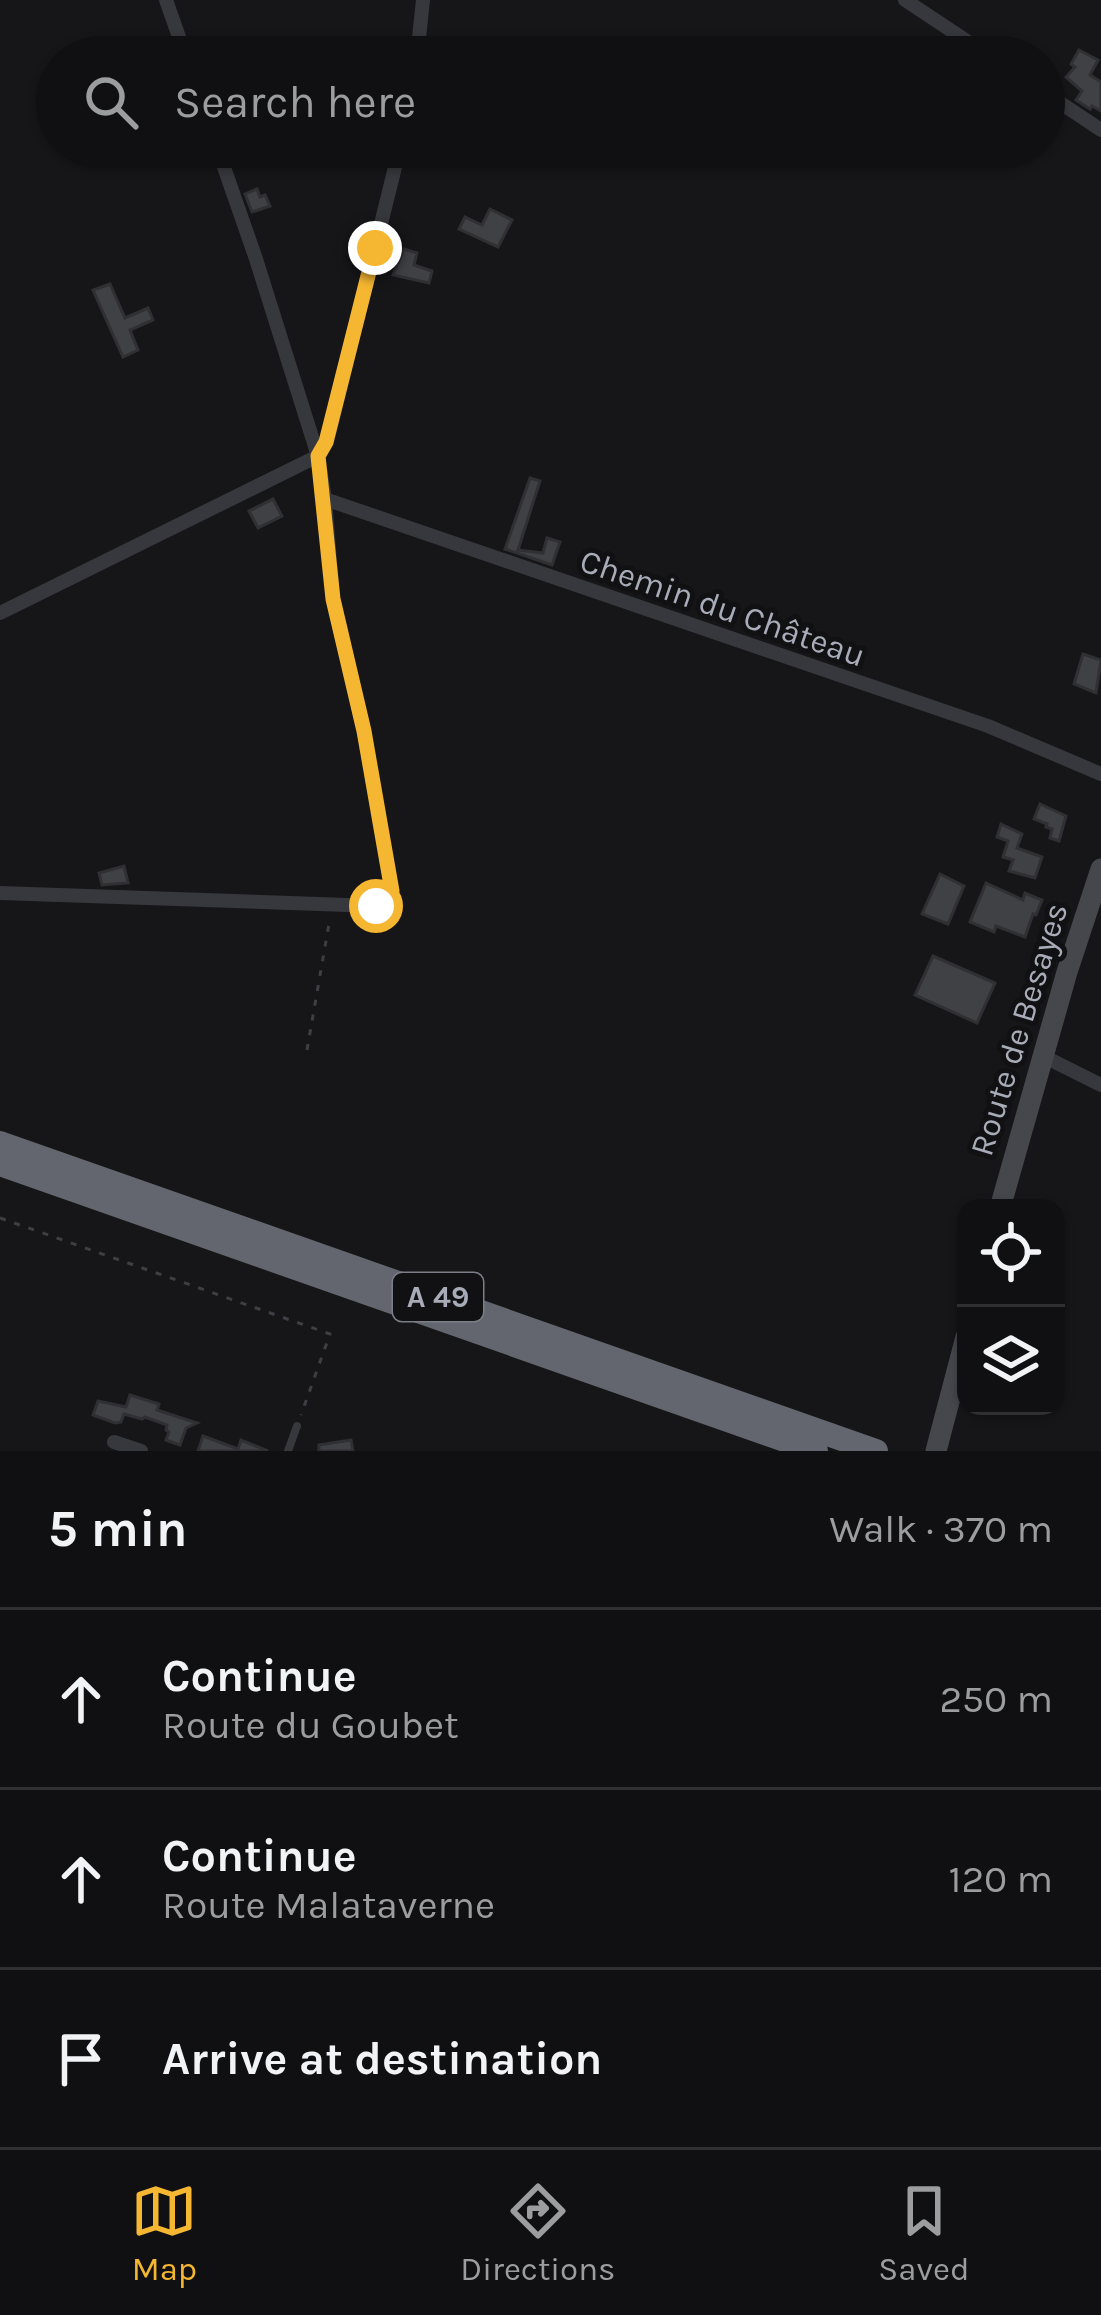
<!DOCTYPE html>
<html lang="en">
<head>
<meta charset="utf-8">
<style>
	body { margin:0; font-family:Karla,sans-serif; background:#1e1e20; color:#f1f3f6 }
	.controls { position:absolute; right:36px; bottom:36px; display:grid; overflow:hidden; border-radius:24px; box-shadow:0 3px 9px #0004 }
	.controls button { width:108px; height:108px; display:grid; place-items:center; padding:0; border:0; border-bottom:3px solid #303032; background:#101012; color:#f1f3f6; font:60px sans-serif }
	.stop { position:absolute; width:36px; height:36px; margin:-27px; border:9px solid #f5b631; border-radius:50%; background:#fff }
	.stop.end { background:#f5b631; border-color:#fff; box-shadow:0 3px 12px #0008 }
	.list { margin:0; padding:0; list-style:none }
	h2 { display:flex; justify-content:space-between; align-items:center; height:156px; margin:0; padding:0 48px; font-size:51px }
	h2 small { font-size:39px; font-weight:400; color:#9c9d9f }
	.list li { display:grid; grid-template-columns:78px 1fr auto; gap:36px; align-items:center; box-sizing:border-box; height:180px; padding:0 48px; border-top:3px solid #303032 }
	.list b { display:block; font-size:45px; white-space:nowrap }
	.list p { margin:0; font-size:39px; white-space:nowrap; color:#9c9d9f }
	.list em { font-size:39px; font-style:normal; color:#9c9d9f }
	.icon { flex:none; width:66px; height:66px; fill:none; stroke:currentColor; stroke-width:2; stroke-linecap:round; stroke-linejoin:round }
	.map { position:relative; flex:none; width:1101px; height:1451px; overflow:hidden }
	.search { position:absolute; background:#101012; box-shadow:0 3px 9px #0004; left:36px; right:36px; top:36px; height:132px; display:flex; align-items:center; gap:30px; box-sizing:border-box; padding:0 42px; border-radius:66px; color:#9c9d9f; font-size:45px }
	.sheet { height:696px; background:#101012 }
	nav { display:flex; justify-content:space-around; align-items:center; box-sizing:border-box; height:168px; border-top:3px solid #303032; background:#101012; font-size:33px; color:#9c9d9f }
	nav a { display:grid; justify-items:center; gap:6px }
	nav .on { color:#f5b631 }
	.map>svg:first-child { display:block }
	.building { fill:#404145; stroke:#303034; stroke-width:3 }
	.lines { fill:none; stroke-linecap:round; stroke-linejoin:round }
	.path { stroke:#3d3f44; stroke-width:3; stroke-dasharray:6 9; stroke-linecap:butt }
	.lane { stroke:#37383d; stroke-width:8 }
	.street { stroke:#37383d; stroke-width:14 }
	.secondary { stroke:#45474d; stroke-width:21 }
	.highway { stroke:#63666e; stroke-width:24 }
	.route { stroke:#f5b631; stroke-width:15 }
	.labels { text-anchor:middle; stroke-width:10; stroke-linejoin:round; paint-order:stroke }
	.shield { fill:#111113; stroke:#7b7e86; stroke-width:3 }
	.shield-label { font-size:30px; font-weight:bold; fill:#a8acb8 }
	.street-label { font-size:33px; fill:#a8acb8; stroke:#111113 }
</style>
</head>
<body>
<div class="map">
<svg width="1101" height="1451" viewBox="0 0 1101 1451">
	<rect width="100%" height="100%" fill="#161618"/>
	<!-- building -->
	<g class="building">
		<polygon points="1079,50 1098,60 1090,75 1101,82 1101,111 1092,106 1090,109 1076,100 1082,91 1066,77 1075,67 1071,64"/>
		<polygon points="257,189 260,197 265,195 270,206 252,212 245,194"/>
		<polygon points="490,209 512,220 498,247 459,229 465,217 482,225"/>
		<polygon points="404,249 417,253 414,265 432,271 429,283 393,275"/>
		<polygon points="110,284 125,318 148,308 153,320 130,330 138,350 123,357 93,290"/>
		<polygon points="530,478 540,481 518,550 543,553 547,538 560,542 552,565 505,549"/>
		<polygon points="273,499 282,516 258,528 249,511"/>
		<polygon points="1083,654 1101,660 1096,693 1074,684"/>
		<polygon points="1040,804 1066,816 1059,841 1050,838 1052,829 1046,827 1047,824 1034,819"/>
		<polygon points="1001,824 1022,834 1017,848 1042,857 1035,878 1009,871 1013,860 1003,857 1008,841 997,837"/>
		<polygon points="124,866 128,883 102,885 99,873"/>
		<polygon points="940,874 964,886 948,924 922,914"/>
		<polygon points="986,883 1023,900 1025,893 1042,900 1036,915 1033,914 1025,937 996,926 994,932 970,922"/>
		<polygon points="933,956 995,983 977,1023 915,995"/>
		<polygon points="130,1395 159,1404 157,1410 197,1423 186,1428 180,1445 166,1440 169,1432 166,1430 167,1425 145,1417 142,1419 124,1414 121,1422 115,1423 93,1415 98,1401 126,1407"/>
		<polygon points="203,1436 238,1449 241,1440 268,1451 198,1451"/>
		<polygon points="351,1440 353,1451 319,1451 319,1445"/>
	</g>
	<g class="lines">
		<!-- path -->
		<g class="path">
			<polyline points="307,1050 330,918"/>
			<polyline points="0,1218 330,1334 301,1415"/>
		</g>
		<!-- lane -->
		<polyline class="lane" points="288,1451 297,1426"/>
		<!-- street -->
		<g class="street">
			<polyline points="166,0 186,57"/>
			<polyline points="905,0 991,57"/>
			<polyline points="417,57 423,0"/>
			<polyline points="1044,92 1101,130"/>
			<polyline points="325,499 988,726 1101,774"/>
			<polyline points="0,613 318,456 327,442 400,147"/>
			<polyline points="0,893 376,906 385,901 392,891 364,732 333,599 325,499 318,456 256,259 217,147"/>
			<polyline points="1043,1056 1101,1085"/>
			<polyline points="114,1442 141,1451"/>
		</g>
		<!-- secondary -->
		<g class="secondary">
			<polyline points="1000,1208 1067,972 1101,869"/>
			<polyline points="936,1451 966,1337"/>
		</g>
		<!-- highway -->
		<g class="highway">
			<polyline points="0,1143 876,1451"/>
			<polyline points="0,1164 816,1451"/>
		</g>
	</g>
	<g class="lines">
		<!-- route -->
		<polyline class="route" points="375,248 326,442 318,456 333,599 364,731 392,891 386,901 376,906"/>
	</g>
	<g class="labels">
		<!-- shield labels -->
		<rect class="shield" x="393" y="1273" width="90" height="48" rx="9"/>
		<g class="shield-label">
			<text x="438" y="1307">A 49</text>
		</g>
		<!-- street labels -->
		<g class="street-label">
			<text transform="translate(723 607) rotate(19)" y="12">Chemin du Château</text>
			<text transform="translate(1018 1029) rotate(-73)" y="12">Route de Besayes</text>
		</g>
	</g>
</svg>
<div class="controls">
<button><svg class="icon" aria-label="locate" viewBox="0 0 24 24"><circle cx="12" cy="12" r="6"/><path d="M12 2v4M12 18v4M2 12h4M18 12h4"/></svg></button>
<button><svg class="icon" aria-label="layers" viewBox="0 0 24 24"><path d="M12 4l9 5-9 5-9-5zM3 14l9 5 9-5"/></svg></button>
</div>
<div class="stop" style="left:376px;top:906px"></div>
<div class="stop end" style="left:375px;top:248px"></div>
<div class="search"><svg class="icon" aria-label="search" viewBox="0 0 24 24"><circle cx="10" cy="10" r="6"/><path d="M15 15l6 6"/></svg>Search here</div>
</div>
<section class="sheet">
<h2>5 min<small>Walk · 370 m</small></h2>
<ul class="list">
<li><svg class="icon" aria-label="ahead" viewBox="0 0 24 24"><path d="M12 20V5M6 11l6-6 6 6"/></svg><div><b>Continue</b><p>Route du Goubet</p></div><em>250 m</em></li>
<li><svg class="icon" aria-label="ahead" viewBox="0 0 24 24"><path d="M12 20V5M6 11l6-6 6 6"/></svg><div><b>Continue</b><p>Route Malataverne</p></div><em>120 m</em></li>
<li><svg class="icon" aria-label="arrive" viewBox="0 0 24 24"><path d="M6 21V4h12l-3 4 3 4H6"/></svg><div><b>Arrive at destination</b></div></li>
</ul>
</section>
<nav>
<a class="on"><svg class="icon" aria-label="map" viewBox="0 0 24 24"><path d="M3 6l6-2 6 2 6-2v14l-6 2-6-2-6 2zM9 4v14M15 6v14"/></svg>Map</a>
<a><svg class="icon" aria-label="directions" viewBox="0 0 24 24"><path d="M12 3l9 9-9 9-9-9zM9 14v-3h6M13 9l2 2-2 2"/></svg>Directions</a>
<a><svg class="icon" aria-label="saved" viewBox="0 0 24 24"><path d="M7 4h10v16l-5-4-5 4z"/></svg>Saved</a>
</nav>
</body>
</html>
